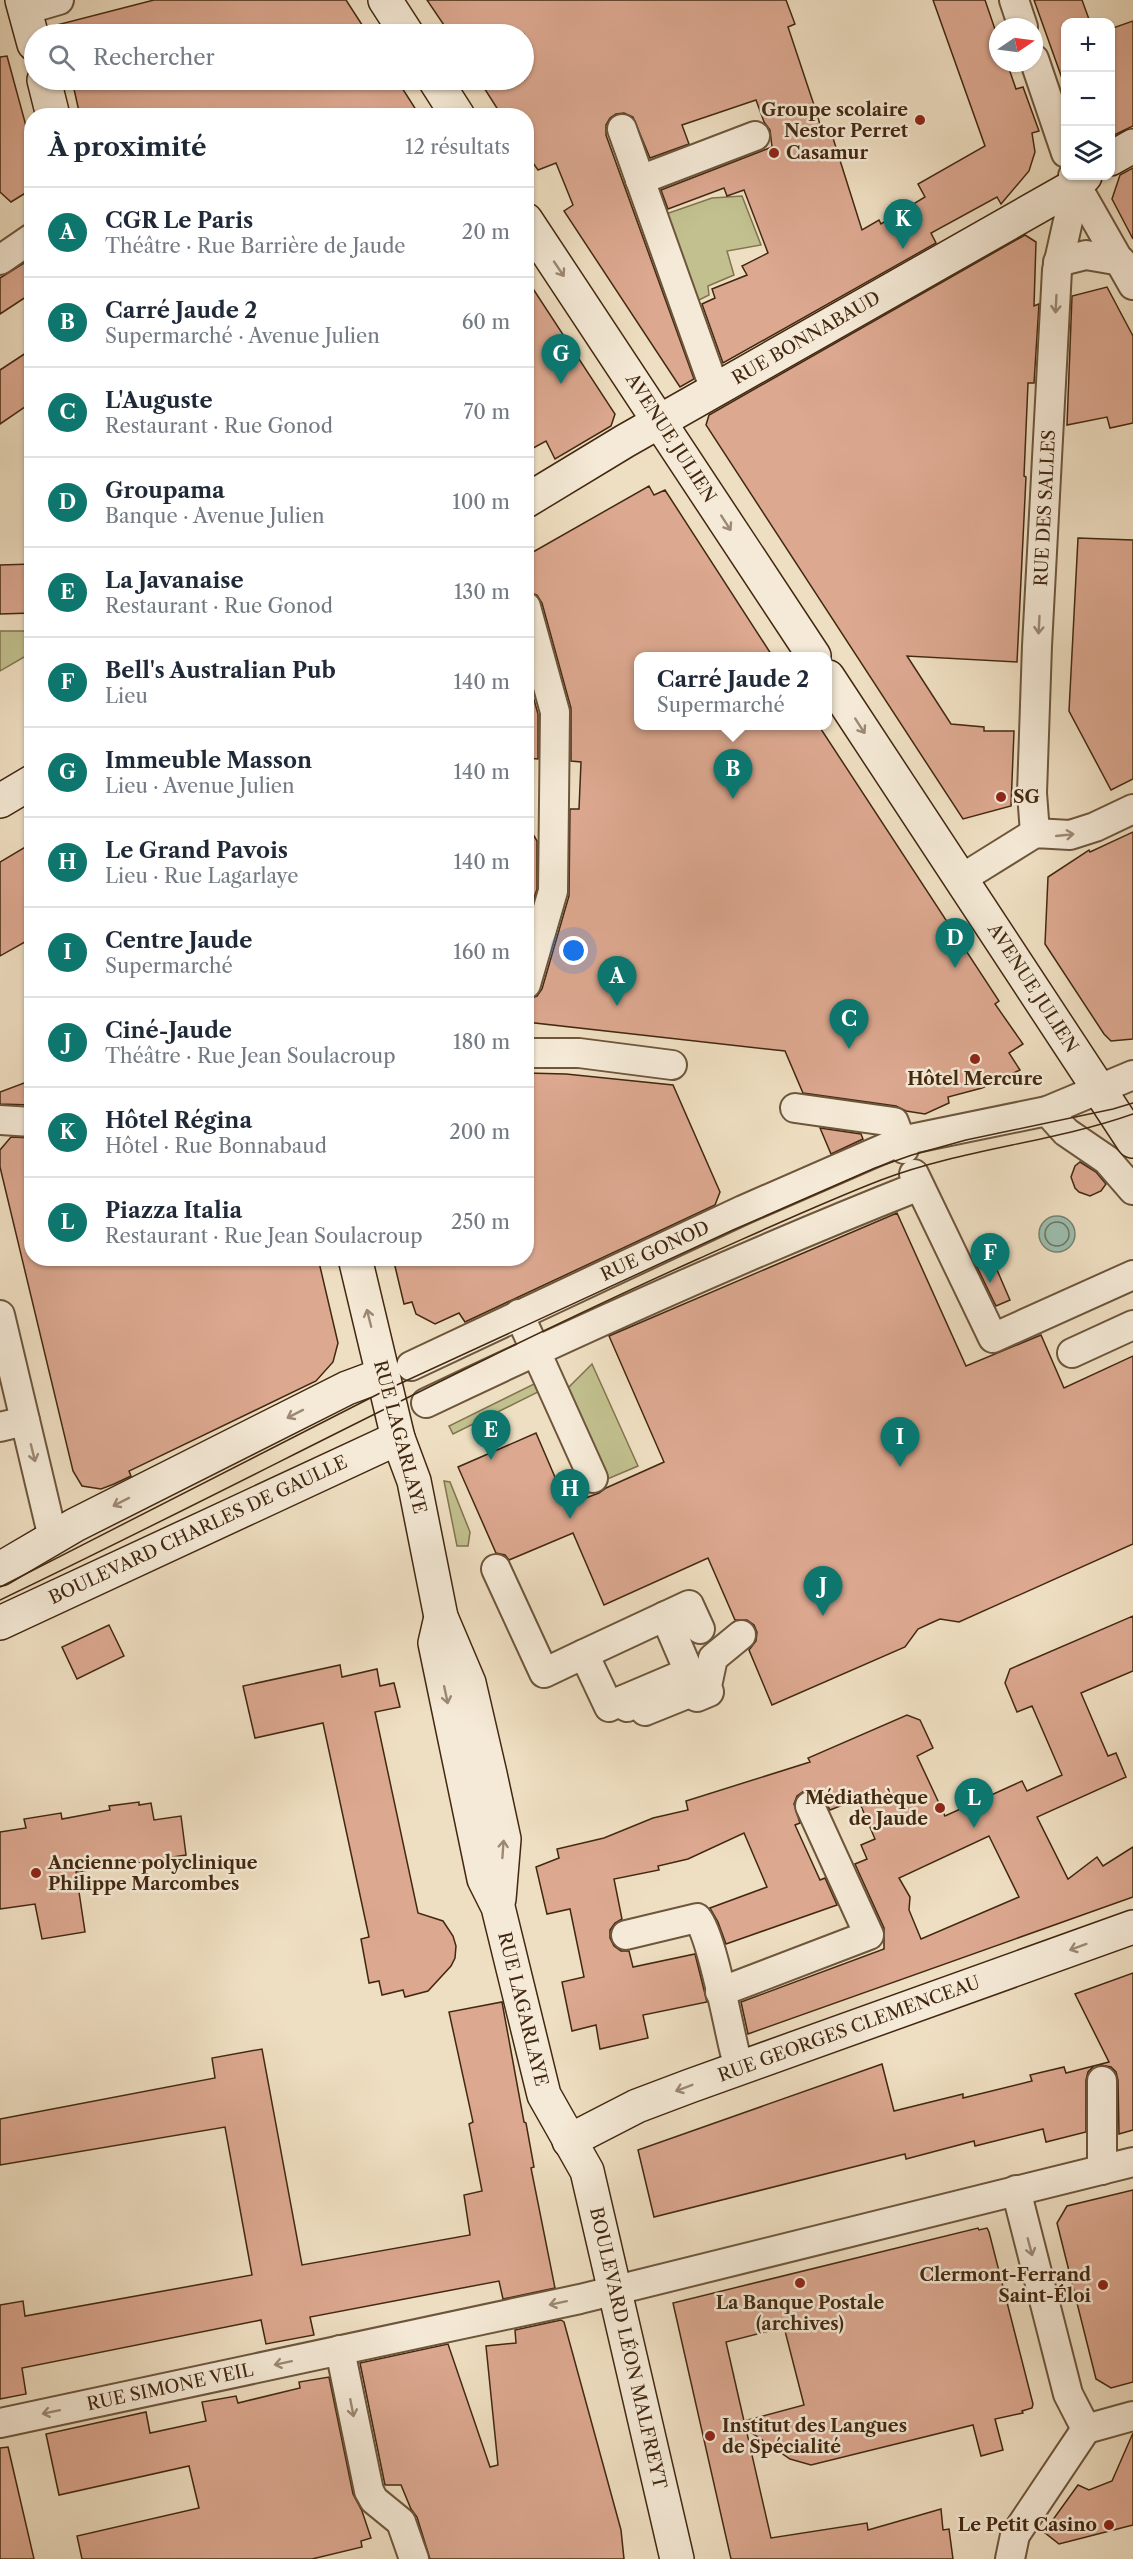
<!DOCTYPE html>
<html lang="fr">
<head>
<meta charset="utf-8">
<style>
	body { margin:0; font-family:"Libre Caslon Text",serif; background:#f6f6f7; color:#1f2937 }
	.controls { position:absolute; right:18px; top:18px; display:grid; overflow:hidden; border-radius:12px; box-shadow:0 2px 4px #0004 }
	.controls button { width:54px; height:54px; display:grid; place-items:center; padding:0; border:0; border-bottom:2px solid #e0e1e3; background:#fff; color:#1f2937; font:30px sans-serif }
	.compass { position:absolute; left:989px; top:18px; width:54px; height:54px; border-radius:50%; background:#fff; box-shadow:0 2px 4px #0004; rotate:77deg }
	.you { position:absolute; left:574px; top:951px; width:21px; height:21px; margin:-15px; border:4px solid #fff; border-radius:50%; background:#1a73e8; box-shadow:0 0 0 9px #1a73e833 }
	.badge { display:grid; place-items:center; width:39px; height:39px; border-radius:50%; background:#0f766e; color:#fff; font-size:20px; font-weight:700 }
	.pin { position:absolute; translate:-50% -50px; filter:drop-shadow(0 2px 3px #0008) }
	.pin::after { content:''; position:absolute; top:32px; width:21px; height:18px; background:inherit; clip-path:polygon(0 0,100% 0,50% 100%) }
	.popup { position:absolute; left:634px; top:652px; width:198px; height:78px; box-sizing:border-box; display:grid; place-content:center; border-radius:12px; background:#fff; filter:drop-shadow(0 2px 4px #0005); font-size:20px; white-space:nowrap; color:#747a83 }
	.popup b { font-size:22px; color:#1f2937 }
	.popup::after { content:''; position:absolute; left:50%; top:100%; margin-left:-12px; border:12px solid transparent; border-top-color:#fff }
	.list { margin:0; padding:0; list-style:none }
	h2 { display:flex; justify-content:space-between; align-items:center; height:78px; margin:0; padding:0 24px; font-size:26px }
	h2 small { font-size:20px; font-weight:400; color:#747a83 }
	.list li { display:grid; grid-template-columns:39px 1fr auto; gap:18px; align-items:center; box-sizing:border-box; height:90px; padding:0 24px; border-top:2px solid #e0e1e3 }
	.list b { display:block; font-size:22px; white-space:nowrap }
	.list p { margin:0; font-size:20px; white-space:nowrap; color:#747a83 }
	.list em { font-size:20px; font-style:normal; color:#747a83 }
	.icon { flex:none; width:33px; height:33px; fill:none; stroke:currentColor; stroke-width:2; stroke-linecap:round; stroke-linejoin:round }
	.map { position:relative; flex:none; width:1133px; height:2559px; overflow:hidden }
	.search { position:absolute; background:#fff; box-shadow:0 2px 4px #0004; left:24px; top:24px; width:510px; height:66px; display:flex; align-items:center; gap:15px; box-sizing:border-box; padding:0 21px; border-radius:33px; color:#747a83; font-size:22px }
	.panel { position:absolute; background:#fff; box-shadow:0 2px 4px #0004; left:24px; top:108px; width:510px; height:1158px; border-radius:24px }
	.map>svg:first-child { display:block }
	.green { fill:#c1c08e; stroke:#82744f; stroke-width:1.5 }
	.water { fill:#9bbdae; stroke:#77816f; stroke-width:1.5 }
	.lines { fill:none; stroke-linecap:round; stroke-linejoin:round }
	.shore { stroke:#6e725f; stroke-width:1.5 }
	.building { fill:#dca890; stroke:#422810; stroke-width:1.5; fill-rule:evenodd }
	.street-casing { stroke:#6d563c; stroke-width:32 }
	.secondary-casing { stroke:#422810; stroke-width:36 }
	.street { stroke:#f5ead7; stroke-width:28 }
	.secondary { stroke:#f5ead7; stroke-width:33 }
	.tram { stroke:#422810; stroke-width:1.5 }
	.oneway { stroke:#9c8974 }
	.poi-dot { fill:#8f2418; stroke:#f5ead7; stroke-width:2 }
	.labels { text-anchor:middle; stroke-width:5; stroke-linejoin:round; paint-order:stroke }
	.poi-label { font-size:18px; font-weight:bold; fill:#422810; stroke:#f5ead7; text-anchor:end }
	.street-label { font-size:18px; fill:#422810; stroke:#f5ead7 }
</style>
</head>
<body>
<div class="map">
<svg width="1133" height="2559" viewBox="0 0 1133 2559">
	<rect width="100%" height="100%" fill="#efdfc2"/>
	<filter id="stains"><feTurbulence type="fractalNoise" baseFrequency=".00333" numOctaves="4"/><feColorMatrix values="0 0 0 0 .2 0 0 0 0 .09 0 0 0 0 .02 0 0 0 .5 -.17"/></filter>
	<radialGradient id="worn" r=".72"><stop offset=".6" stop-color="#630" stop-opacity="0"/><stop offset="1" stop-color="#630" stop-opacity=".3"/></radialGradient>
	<!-- green -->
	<g class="green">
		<polygon points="742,196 761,245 727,251 734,275 708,286 709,295 697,301 666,214 712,198"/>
		<polygon points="0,631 32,631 31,653 0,671"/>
		<polygon points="592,1364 638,1466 605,1480 566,1390"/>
		<polygon points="536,1383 540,1391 453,1434 449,1426"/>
		<polygon points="444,1481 450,1482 470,1532 468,1546 457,1546"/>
	</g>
	<!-- water -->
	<circle class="water" cx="1057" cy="1234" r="18"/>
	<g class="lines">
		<!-- shore -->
		<circle class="shore" cx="1057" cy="1234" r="12"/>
	</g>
	<!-- building -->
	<g class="building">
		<polygon points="154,0 346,0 368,34 214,34 212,25 176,34 51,34 49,27"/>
		<polygon points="427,0 786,0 795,24 788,27 814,105 824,137 832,135 862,230 879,220 881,224 925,197 918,184 985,146 933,0 985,0 998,38 998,63 1007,63 1016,89 1023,87 1039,131 1032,133 1035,152 1029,171 1001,204 997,197 931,233 936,243 723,363 702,304 715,298 712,289 747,275 742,266 768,253 744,190 727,196 724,188 668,209 661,190 772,147 770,130 764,122 756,100 682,125 689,144 650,158 633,117 624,113 616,114 610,118 606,125 606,135 694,379 680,387 564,211 573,205 556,163 538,170 526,153 526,116 502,116 479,80 524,80 524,34 450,34"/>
		<polygon points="1034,0 1082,0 1090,22 1065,22 1065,81 1063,81"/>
		<polygon points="1133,21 1133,126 1110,137 1110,29"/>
		<polygon points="7,56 32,148 32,189 11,202 0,192 0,57"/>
		<polygon points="72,80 397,80 420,116 80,116"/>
		<polygon points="1133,168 1133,239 1112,199 1120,175"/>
		<polygon points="1025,235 1036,242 1034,306 1039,304 1034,383 1028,383 1024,476 1026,477 1017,662 907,656 951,724 984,727 984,731 1014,731 1011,806 963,819 706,425 709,415"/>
		<polygon points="32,258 32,293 0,314 0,278"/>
		<polygon points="526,278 615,414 611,426 555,459 546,441 526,452"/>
		<polygon points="1107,287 1133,336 1133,423 1110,428 1107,417 1067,425 1072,296"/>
		<polygon points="32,349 32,402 0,424 0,370"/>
		<polygon points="649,486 654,495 665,490 773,657 639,657 639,726 819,726 999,1001 995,1004 1023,1044 1009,1053 1020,1070 982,1088 948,1097 949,1103 925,1114 906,1111 896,1106 803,1093 785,1051 526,1022 526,1000 537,996 542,989 569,896 570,809 579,809 581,762 571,761 571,708 542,603 537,595 526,591 526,556"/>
		<polygon points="1078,538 1133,540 1133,779 1111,790 1069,711"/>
		<polygon points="32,564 32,613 0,614 0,565"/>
		<polygon points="526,671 538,714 538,759 526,758"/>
		<polygon points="526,822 537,841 537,889 526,923"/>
		<polygon points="1133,832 1133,1039 1111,1041 1104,1034 1045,944 1048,877 1089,850 1090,852"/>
		<polygon points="32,843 32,938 0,956 0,862"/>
		<polygon points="526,1073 566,1074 673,1085 720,1192 715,1205 465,1322 459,1313 435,1324 416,1314 412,1302 404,1304 393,1258 526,1258"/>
		<polygon points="32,1080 32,1105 0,1104 0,1092"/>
		<polygon points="820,1128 861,1134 863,1139 831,1154"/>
		<polygon points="11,1137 32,1138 32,1258 318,1258 338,1343 333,1362 316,1381 129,1471 131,1476 114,1484 101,1489 82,1486 73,1471 0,1167 0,1150"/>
		<polygon points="1080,1162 1096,1172 1106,1184 1101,1191 1090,1196 1079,1192 1075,1188 1071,1177 1075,1166"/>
		<polygon points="897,1213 966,1366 1041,1335 1064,1388 1133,1356 1133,1544 959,1622 940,1619 931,1623 918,1629 905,1647 772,1705 749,1650 756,1641 757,1632 754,1625 747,1620 735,1620 708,1558 604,1605 573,1533 509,1560 505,1555 496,1553 458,1467 536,1433 567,1505 599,1493 606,1488 664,1462 609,1336"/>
		<polygon points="991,1256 1010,1300 996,1306 975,1263"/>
		<path d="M1133 1616V1671L1081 1693 1108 1756 1116 1753 1126 1777 1037 1817 1068 1879 1097 1857 1103 1866 1133 1847V1897L748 2034 741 2002 884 1949V1928L855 1864 867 1859 861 1845 875 1839 858 1799 830 1810 820 1793 812 1790 804 1791 797 1796 794 1804 800 1823 795 1825 820 1880 825 1878 837 1905 726 1944 718 1922 710 1908 767 1887 744 1833 688 1859 658 1866 659 1870 614 1879 622 1919 615 1923 610 1930V1938L614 1946 621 1951H629L633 1967 695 1954 707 2002 643 2015 648 2038 600 2049 596 2025 572 2031 562 1982 584 1977 570 1909 547 1914 536 1867 559 1858 557 1849 604 1838 653 1818 688 1810 686 1801 810 1762 808 1758 907 1715 920 1720 933 1748 917 1756 945 1816 1022 1781 1027 1791 1062 1775 1032 1706 1017 1712 1005 1683 1010 1669ZM989 1836 1019 1897 921 1939 909 1910 910 1897 899 1878Z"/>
		<polygon points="109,1625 124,1656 77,1679 62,1647"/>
		<polygon points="340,1665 342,1677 377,1669 380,1686 394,1683 400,1707 375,1712 418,1913 443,1921 453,1936 456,1946 455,1958 451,1966 428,1991 405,1997 403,1990 382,1995 379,1981 369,1983 361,1939 369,1937 323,1723 255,1738 243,1686"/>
		<polygon points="139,1802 139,1805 151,1803 154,1820 181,1816 186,1855 76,1872 85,1932 42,1939 35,1904 0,1909 0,1832 26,1828 24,1819 61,1813 62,1819 110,1810 109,1806"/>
		<polygon points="1133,1973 1133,2130 1119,2134 1118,2080 1116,2072 1111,2067 1101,2065 1094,2066 1088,2072 1086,2080 1086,2132 1046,2142 1043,2129 975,2146 974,2141 906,2159 905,2154 654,2217 638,2150 882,2064 894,2111 963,2094 963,2098 1032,2081 1030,2075 1064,2067 1066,2073 1109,2062 1075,1994"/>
		<polygon points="502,2002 524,2122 526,2123 534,2167 531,2168 555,2288 503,2299 499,2281 310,2317 314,2335 266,2344 261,2320 22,2368 26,2394 0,2399 0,2305 23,2301 25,2316 252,2275 225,2127 0,2165 0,2119 215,2078 212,2058 262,2049 302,2265 470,2235 464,2195 482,2191 469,2124 473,2122 449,2012"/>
		<polygon points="1133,2190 1133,2382 1111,2388 1096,2379 1057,2223 1067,2206"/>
		<path d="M978 2228 979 2230 987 2228 989 2232 1033 2404 1032 2408 1022 2411 1023 2413 995 2419 1003 2450 981 2456 973 2425 811 2465 790 2459 746 2429 771 2538 867 2523 868 2530 941 2509 943 2530 949 2529 953 2559H731L673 2303ZM784 2327 804 2405 744 2421 726 2342Z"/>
		<polygon points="561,2320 564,2322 621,2530 624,2559 430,2559 417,2517 411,2509 401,2485 385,2485 360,2363 448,2344 490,2467 498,2465 486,2346 516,2343 515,2330"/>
		<polygon points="329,2377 353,2494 362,2511 371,2538 361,2541 362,2547 312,2559 82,2559 77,2536 199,2508 189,2466 59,2495 46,2434 146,2412 150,2433 206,2421 202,2402 236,2396 238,2403 300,2388 299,2382"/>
		<polygon points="1133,2433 1133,2525 1059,2544 1044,2532 1078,2485 1089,2490 1112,2481"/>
		<polygon points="8,2447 34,2559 0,2559 0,2448"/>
	</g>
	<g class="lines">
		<defs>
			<g id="street">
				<polyline points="1014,0 1023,27"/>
				<polyline points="25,10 59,0"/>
				<polyline points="1034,59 1066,153"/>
				<polyline points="622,129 715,390"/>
				<polyline points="1073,176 1076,185 1133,285"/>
				<polyline points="640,180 755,136"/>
				<polyline points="0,260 32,238"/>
				<polyline points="1058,262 1086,255 1121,261"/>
				<polyline points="526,607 555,712 553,891 526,984"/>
				<polyline points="1035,833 1032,793 1037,646 1057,270 1076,185"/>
				<polyline points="961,879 1035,833 1070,835 1095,827 1133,809"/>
				<polyline points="526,1053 579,1053 672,1065"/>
				<polyline points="795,1108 894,1122 901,1141 1047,1111 1133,1075"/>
				<polyline points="1047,1111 1066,1132 1107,1160 1133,1190"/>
				<polyline points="0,1120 32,1122"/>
				<polyline points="914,1174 993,1338 1133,1275"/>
				<polyline points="519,1314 593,1478"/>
				<polyline points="0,1315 53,1538"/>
				<polyline points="1072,1353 1133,1325"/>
				<polyline points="411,1366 743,1210 901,1141 904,1149"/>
				<path d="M426 1403C588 1326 752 1252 919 1186"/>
				<polyline points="0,1427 25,1421"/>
				<polyline points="496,1569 544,1673 584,1654 609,1707 623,1700 627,1707"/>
				<polyline points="665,1616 689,1672"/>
				<polyline points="584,1654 689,1605 700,1629"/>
				<polyline points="697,1697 709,1692 707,1686 713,1658 741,1635"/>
				<polyline points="623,1700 689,1672 693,1683 643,1705 645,1711 707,1686"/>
				<path d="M626 1935 697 1918C712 1935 728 2026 735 2053"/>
				<polyline points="720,1992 869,1935 810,1806"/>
				<polyline points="1102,2081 1102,2170"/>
				<polyline points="1016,2190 1068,2394 1086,2429"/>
				<polyline points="340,2350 369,2491 374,2500 401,2522 414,2559"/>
				<polyline points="0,2423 580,2299 1133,2162"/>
				<polyline points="1010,2559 1015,2535 1086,2429 1133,2416"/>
			</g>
			<g id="secondary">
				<polyline points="22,0 34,44"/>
				<polyline points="385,0 407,34"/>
				<polyline points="44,80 53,116"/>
				<polyline points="435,80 458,116"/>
				<polyline points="1110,159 1133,146"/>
				<polyline points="526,220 814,656"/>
				<polyline points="526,501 625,441 1076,185 1085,176"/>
				<polyline points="828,677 1133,1141"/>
				<polyline points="0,801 32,782"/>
				<polyline points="355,1258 398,1438 414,1481 441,1617 469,1683 490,1774 504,1839 499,1899"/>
				<polyline points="0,1569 75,1525 347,1388 382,1375"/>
				<polyline points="441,1617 435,1643 484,1879 498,1907 544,2095 587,2171 677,2559"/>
				<polyline points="0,1623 398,1438"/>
				<polyline points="569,2141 637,2106 690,2086 1133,1927"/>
			</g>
		</defs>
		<!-- street casing -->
		<use href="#street" class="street-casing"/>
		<!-- secondary casing -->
		<use href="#secondary" class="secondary-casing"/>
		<!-- street -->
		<use href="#street" class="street"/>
		<!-- secondary -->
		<use href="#secondary" class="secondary"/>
		<!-- tram -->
		<g class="tram">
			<polyline points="0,1587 386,1390 733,1230 875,1168 912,1155 966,1140 1113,1109 1133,1103"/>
			<path d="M0 1600C234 1488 462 1365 698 1259 759 1232 819 1204 881 1180 962 1149 1051 1143 1133 1114"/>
		</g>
	</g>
	<!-- one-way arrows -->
	<defs><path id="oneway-shaft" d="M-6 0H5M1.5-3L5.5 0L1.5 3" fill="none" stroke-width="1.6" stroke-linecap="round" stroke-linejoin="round" transform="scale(1.5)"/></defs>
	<g class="oneway">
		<use href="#oneway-shaft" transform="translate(559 269) rotate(56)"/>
		<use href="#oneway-shaft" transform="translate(1056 304) rotate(93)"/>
		<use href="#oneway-shaft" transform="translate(726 523) rotate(57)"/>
		<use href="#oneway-shaft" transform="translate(1039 625) rotate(93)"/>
		<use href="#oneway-shaft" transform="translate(860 726) rotate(57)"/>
		<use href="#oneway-shaft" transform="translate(1065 835) rotate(-6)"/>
		<use href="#oneway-shaft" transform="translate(369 1318) rotate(-104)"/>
		<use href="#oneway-shaft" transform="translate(295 1414) rotate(153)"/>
		<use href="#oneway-shaft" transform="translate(33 1453) rotate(76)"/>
		<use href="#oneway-shaft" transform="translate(121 1502) rotate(153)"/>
		<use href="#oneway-shaft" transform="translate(446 1695) rotate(78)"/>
		<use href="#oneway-shaft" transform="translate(503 1849) rotate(-86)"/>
		<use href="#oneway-shaft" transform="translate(1078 1947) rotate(160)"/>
		<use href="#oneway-shaft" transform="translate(684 2088) rotate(159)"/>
		<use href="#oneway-shaft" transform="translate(1030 2247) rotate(75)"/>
		<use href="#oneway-shaft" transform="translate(558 2303) rotate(168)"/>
		<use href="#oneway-shaft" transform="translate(283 2363) rotate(168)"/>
		<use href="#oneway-shaft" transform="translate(352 2408) rotate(79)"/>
		<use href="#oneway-shaft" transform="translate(51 2412) rotate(168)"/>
	</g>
	<!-- markers -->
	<g class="poi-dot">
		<circle cx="920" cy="120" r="6"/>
		<circle cx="774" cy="153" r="6"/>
		<circle cx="1001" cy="797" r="6"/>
		<circle cx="975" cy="1059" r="6"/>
		<circle cx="940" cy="1808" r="6"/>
		<circle cx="36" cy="1873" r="6"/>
		<circle cx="800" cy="2283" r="6"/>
		<circle cx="1103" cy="2285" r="6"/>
		<circle cx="710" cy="2436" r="6"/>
		<circle cx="1109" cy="2525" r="6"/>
	</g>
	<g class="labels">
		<!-- poi labels -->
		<g class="poi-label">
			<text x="908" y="116">Groupe scolaire<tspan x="908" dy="21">Nestor Perret</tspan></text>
			<text x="786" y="159" text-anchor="start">Casamur</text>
			<text x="1013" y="803" text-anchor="start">SG</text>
			<text x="975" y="1085" text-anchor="middle">Hôtel Mercure</text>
			<text x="928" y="1804">Médiathèque<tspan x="928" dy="21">de Jaude</tspan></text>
			<text x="48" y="1869" text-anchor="start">Ancienne polyclinique<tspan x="48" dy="21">Philippe Marcombes</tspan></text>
			<text x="1091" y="2281">Clermont-Ferrand<tspan x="1091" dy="21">Saint-Éloi</tspan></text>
			<text x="800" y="2309" text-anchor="middle">La Banque Postale<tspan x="800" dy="21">(archives)</tspan></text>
			<text x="722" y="2432" text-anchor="start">Institut des Langues<tspan x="722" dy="21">de Spécialité</tspan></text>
			<text x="1097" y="2531">Le Petit Casino</text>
		</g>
		<!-- street labels -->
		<g class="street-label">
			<text transform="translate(806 338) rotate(-30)" y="6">RUE BONNABAUD</text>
			<text transform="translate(671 438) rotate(57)" y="6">AVENUE JULIEN</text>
			<text transform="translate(1045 508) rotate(-87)" y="6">RUE DES SALLES</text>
			<text transform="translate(1033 988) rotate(57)" y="6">AVENUE JULIEN</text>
			<text transform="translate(655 1251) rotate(-25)" y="6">RUE GONOD</text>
			<text transform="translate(400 1437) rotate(75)" y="6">RUE LAGARLAYE</text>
			<text transform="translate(198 1530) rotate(-25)" y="6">BOULEVARD CHARLES DE GAULLE</text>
			<text transform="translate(523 2009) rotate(76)" y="6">RUE LAGARLAYE</text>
			<text transform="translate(849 2029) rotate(-20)" y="6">RUE GEORGES CLEMENCEAU</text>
			<text transform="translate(628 2348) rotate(77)" y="6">BOULEVARD LÉON MALFREYT</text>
			<text transform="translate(170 2387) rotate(-12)" y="6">RUE SIMONE VEIL</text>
		</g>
	</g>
	<rect width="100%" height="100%" filter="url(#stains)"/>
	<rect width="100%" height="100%" fill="url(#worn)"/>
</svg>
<div class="controls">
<button>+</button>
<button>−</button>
<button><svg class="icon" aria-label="layers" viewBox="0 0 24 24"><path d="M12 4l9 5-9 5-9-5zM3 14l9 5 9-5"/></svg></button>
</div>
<svg class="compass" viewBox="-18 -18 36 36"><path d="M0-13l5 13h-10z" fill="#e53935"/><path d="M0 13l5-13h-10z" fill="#747a83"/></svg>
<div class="you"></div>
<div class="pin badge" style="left:617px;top:1006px">A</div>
<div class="pin badge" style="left:733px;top:799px">B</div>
<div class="popup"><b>Carré Jaude 2</b>Supermarché</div>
<div class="pin badge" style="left:849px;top:1049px">C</div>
<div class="pin badge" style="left:955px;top:968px">D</div>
<div class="pin badge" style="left:491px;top:1460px">E</div>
<div class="pin badge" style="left:990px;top:1283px">F</div>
<div class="pin badge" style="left:561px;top:384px">G</div>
<div class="pin badge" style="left:570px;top:1519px">H</div>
<div class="pin badge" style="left:900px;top:1467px">I</div>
<div class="pin badge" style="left:823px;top:1616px">J</div>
<div class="pin badge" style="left:903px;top:249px">K</div>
<div class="pin badge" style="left:974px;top:1828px">L</div>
<div class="search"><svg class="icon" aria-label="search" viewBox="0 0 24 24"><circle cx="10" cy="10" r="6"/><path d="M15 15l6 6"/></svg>Rechercher</div>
<section class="panel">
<h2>À proximité<small>12 résultats</small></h2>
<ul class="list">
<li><span class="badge">A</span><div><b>CGR Le Paris</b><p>Théâtre · Rue Barrière de Jaude</p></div><em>20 m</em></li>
<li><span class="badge">B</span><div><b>Carré Jaude 2</b><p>Supermarché · Avenue Julien</p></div><em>60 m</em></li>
<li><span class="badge">C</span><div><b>L'Auguste</b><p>Restaurant · Rue Gonod</p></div><em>70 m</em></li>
<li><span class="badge">D</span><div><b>Groupama</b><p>Banque · Avenue Julien</p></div><em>100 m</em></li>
<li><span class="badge">E</span><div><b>La Javanaise</b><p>Restaurant · Rue Gonod</p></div><em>130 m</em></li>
<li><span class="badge">F</span><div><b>Bell's Australian Pub</b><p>Lieu</p></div><em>140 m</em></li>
<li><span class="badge">G</span><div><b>Immeuble Masson</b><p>Lieu · Avenue Julien</p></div><em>140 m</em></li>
<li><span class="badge">H</span><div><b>Le Grand Pavois</b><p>Lieu · Rue Lagarlaye</p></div><em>140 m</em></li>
<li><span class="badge">I</span><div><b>Centre Jaude</b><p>Supermarché</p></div><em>160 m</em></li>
<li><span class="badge">J</span><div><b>Ciné-Jaude</b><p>Théâtre · Rue Jean Soulacroup</p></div><em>180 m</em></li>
<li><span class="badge">K</span><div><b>Hôtel Régina</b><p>Hôtel · Rue Bonnabaud</p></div><em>200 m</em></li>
<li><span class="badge">L</span><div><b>Piazza Italia</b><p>Restaurant · Rue Jean Soulacroup</p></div><em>250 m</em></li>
</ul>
</section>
</div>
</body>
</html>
